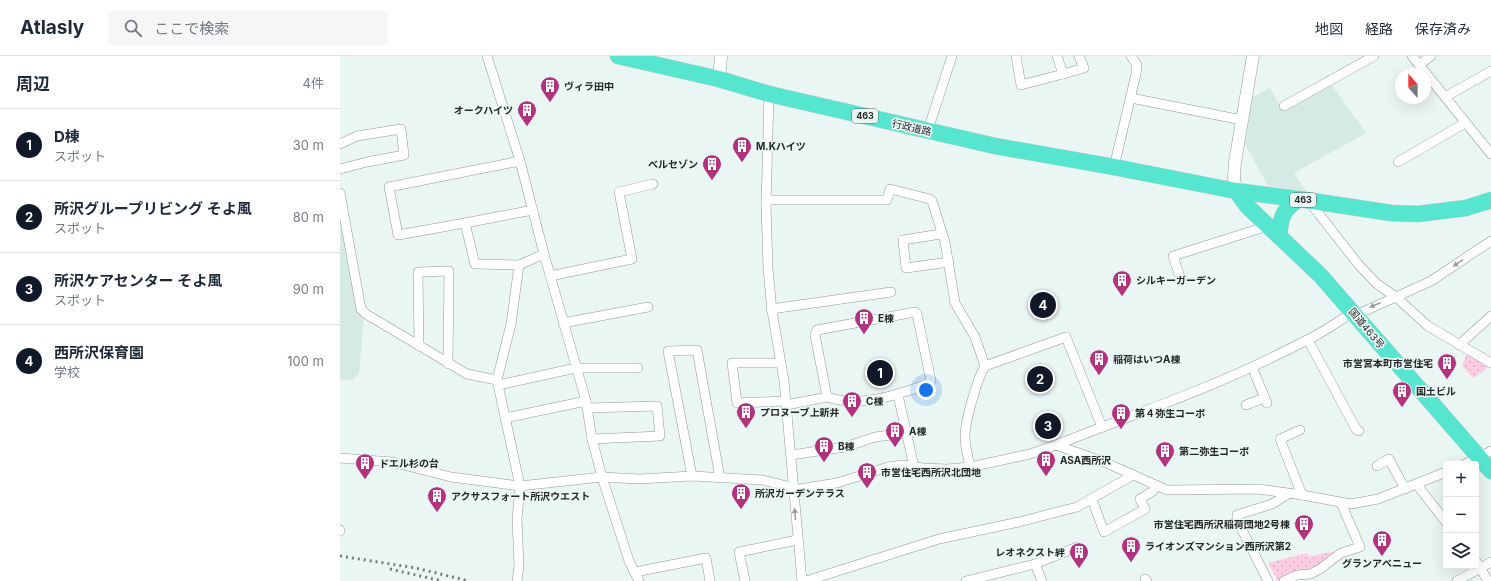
<!DOCTYPE html>
<html lang="ja">
<head>
<meta charset="utf-8">
<style>
	body { margin:0; font-family:Inter,"Noto Sans JP",sans-serif; background:#f6f6f7; color:#1f2937 }
	.controls { position:absolute; right:12px; bottom:12px; display:grid; overflow:hidden; border-radius:4px; box-shadow:0 4px 16px #0002 }
	.controls button { width:36px; height:36px; display:grid; place-items:center; padding:0; border:0; border-bottom:1px solid #e0e1e3; background:#fff; color:#1f2937; font:20px sans-serif }
	.compass { position:absolute; left:1055px; top:12px; width:36px; height:36px; border-radius:50%; background:#fff; box-shadow:0 4px 16px #0002; rotate:339deg }
	.you { position:absolute; left:586px; top:334px; width:14px; height:14px; margin:-10px; border:3px solid #fff; border-radius:50%; background:#1a73e8; box-shadow:0 0 0 6px #1a73e833 }
	.badge { display:grid; place-items:center; width:26px; height:26px; border-radius:50%; background:#111827; color:#fff; font-size:13px; font-weight:700 }
	.pin { position:absolute; translate:-50% -50%; border:2px solid #fff; box-shadow:0 1px 4px #0006 }
	.list { margin:0; padding:0; list-style:none }
	h2 { display:flex; justify-content:space-between; align-items:center; height:52px; margin:0; padding:0 16px; font-size:17px }
	h2 small { font-size:13px; font-weight:400; color:#747a83 }
	.list li { display:grid; grid-template-columns:26px 1fr auto; gap:12px; align-items:center; box-sizing:border-box; height:72px; padding:0 16px; border-top:1px solid #e0e1e3 }
	.list b { display:block; font-size:15px; white-space:nowrap }
	.list p { margin:0; font-size:13px; white-space:nowrap; color:#747a83 }
	.list em { font-size:13px; font-style:normal; color:#747a83 }
	.icon { flex:none; width:22px; height:22px; fill:none; stroke:currentColor; stroke-width:2; stroke-linecap:round; stroke-linejoin:round }
	.map { position:relative; flex:none; width:1151px; height:525px; overflow:hidden }
	header { display:flex; align-items:center; gap:24px; box-sizing:border-box; height:56px; padding:0 20px; background:#fff; border-bottom:1px solid #e0e1e3 }
	header strong { font-size:19px }
	nav { display:flex; gap:22px; margin-inline-start:auto; font-size:14px }
	.search { width:280px; height:36px; background:#f6f6f7; display:flex; align-items:center; gap:10px; box-sizing:border-box; padding:0 14px; border-radius:4px; color:#747a83; font-size:15px }
	main { display:flex }
	aside { flex:1; background:#fff }
	.map>svg:first-child { display:block }
	.built { fill:#d5eae5 }
	.park { fill:url(#park-dots) }
	.lines { fill:none; stroke-linecap:round; stroke-linejoin:round }
	.street-casing { stroke:#909a98; stroke-width:10 }
	.secondary-casing { stroke:#909a98; stroke-width:13 }
	.highway-casing { stroke:#cfd0cf; stroke-width:17 }
	.street { stroke:#fff; stroke-width:9 }
	.secondary { stroke:#fff; stroke-width:12 }
	.highway { stroke:#56e5cf; stroke-width:16 }
	.rail { stroke:#767d7b; stroke-width:3; stroke-dasharray:2 4; stroke-linecap:butt }
	.oneway { fill:#9c9e9e }
	.labels { text-anchor:middle; stroke-width:3.5; stroke-linejoin:round; paint-order:stroke }
	.shield { fill:#eaf6f3; stroke:#5f6664; stroke-width:1 }
	.shield-label { font-size:9px; font-weight:bold; fill:#242827 }
	.poi-label { font-size:10px; font-weight:bold; fill:#242827; stroke:#eaf6f3; text-anchor:start }
	.street-label { font-size:10px; fill:#242827; stroke:#eaf6f3 }
</style>
</head>
<body>
<header>
<strong>Atlasly</strong>
<div class="search"><svg class="icon" aria-label="search" viewBox="0 0 24 24"><circle cx="10" cy="10" r="6"/><path d="M15 15l6 6"/></svg>ここで検索</div>
<nav><a>地図</a><a>経路</a><a>保存済み</a></nav>
</header>
<main>
<aside>
<h2>周辺<small>4件</small></h2>
<ul class="list">
<li><span class="badge">1</span><div><b>D棟</b><p>スポット</p></div><em>30 m</em></li>
<li><span class="badge">2</span><div><b>所沢グループリビング そよ風</b><p>スポット</p></div><em>80 m</em></li>
<li><span class="badge">3</span><div><b>所沢ケアセンター そよ風</b><p>スポット</p></div><em>90 m</em></li>
<li><span class="badge">4</span><div><b>西所沢保育園</b><p>学校</p></div><em>100 m</em></li>
</ul>
</aside>
<div class="map">
<svg width="1151" height="525" viewBox="0 0 1151 525">
	<defs>
		<pattern id="park-dots" width="8" height="8" patternUnits="userSpaceOnUse"><rect width="8" height="8" fill="#fdcde4"/><path d="M2 2h.1M6 6h.1" fill="none" stroke="#d9b0c4" stroke-width="1.8" stroke-linecap="round"/></pattern>
	</defs>
	<rect width="100%" height="100%" fill="#eaf6f3"/>
	<!-- built -->
	<g class="built">
		<polygon points="991,28 1026,77 954,117 966,135 928,130 905,88 913,41 930,32 942,54"/>
		<polygon points="0,155 16,252 24,261 19,318 12,324 0,323"/>
	</g>
	<!-- park -->
	<g class="park">
		<polygon points="1130,298 1148,307 1148,311 1136,321 1132,321 1122,310 1126,299"/>
		<polygon points="998,495 975,513 957,516 938,525 928,507 967,497 970,500"/>
	</g>
	<g class="lines">
		<defs>
			<g id="street">
				<polyline points="147,0 180,105 204,198 246,345 252,383 262,421 289,505 299,525"/>
				<polyline points="676,0 681,29 723,18 717,0"/>
				<polyline points="1072,0 1151,98"/>
				<polyline points="1079,9 1091,0"/>
				<polyline points="723,18 744,12 739,0"/>
				<polyline points="429,38 426,149 428,213 432,255 444,325 462,525"/>
				<polyline points="1105,41 1151,15"/>
				<polyline points="791,42 902,64"/>
				<polyline points="944,50 1034,0"/>
				<polyline points="588,74 612,0"/>
				<polyline points="0,88 17,80 61,73 64,99 27,106 0,113"/>
				<polyline points="1058,106 1125,67"/>
				<polyline points="774,111 796,18 797,9 791,0"/>
				<polyline points="0,137 21,253 26,258 127,318 157,324"/>
				<path d="M426 144H547L550 133 590 143 592 145 605 186 615 247 635 281 645 310C637 323 625 365 625 381 625 391 628 401 630 411"/>
				<polyline points="968,144 1018,208 1037,228 1056,241 1088,270 1151,307"/>
				<polyline points="125,167 193,154"/>
				<polyline points="601,178 563,184 566,212 609,206"/>
				<polyline points="179,209 204,198"/>
				<polyline points="839,218 833,200 928,170"/>
				<polyline points="210,220 292,203 279,136 313,128"/>
				<polyline points="431,253 551,236"/>
				<polyline points="1016,259 1091,225 1151,185"/>
				<polyline points="223,267 308,251"/>
				<polyline points="968,284 1016,373 1019,375"/>
				<polyline points="1119,289 1151,260"/>
				<polyline points="79,290 78,216 109,215 108,308"/>
				<polyline points="441,307 392,307 397,347 445,345"/>
				<polyline points="645,310 726,281 762,371"/>
				<polyline points="912,311 927,347"/>
				<polyline points="158,329 236,312 298,312"/>
				<polyline points="558,339 574,411"/>
				<path d="M446 349 487 341 475 279 477 274 575 256 577 258 591 325 588 328C557 339 520 352 487 341"/>
				<polyline points="906,349 924,342"/>
				<polyline points="248,352 317,350 320,380 252,383"/>
				<polyline points="165,362 246,345"/>
				<polyline points="960,374 940,383 962,439"/>
				<path d="M716 389C789 360 864 335 935 300 962 287 989 274 1013 255"/>
				<polyline points="451,399 505,391 535,381 566,377"/>
				<polyline points="0,402 52,406 111,421 180,430 262,421 299,423 352,420 423,424 459,433 497,427 548,411 563,409 583,412 607,413 630,411 690,398 716,389 764,406 827,434 918,433 962,439 1011,448 1038,443 1106,416"/>
				<polyline points="1125,408 1151,395"/>
				<polyline points="1037,410 1049,403 1065,433"/>
				<polyline points="352,420 328,295 357,294 380,422"/>
				<polyline points="1077,429 1106,466"/>
				<polyline points="752,443 764,476 805,453 800,443 813,435 816,429"/>
				<polyline points="0,474 0,475"/>
				<polyline points="1136,505 1148,525"/>
				<polyline points="695,508 702,525"/>
				<polyline points="295,516 366,502 370,525"/>
				<polyline points="805,523 807,525"/>
				<polyline points="177,525 179,510 177,463 180,430 157,324 171,268 179,209 135,208 125,167 58,179 49,131 180,105"/>
				<polyline points="405,525 399,496 457,484"/>
				<polyline points="466,525 599,483 679,466 737,451 793,419"/>
				<polyline points="626,525 695,508 737,491"/>
				<polyline points="928,525 897,464 897,459 932,448 948,438"/>
				<polyline points="944,525 957,519 970,518 980,513 1001,497 1020,491 1001,447"/>
				<polyline points="1117,525 1151,506"/>
			</g>
			<g id="secondary">
				<polyline points="379,23 381,0"/>
				<polyline points="896,135 894,121 895,106 913,0"/>
			</g>
			<g id="highway">
				<polyline points="278,0 379,23 429,38 655,90 774,111 896,135 959,143 1051,157 1078,158 1126,152 1151,144"/>
				<polyline points="896,135 907,150 980,219 1151,415"/>
				<path d="M939 179C941 160 943 154 959 143"/>
			</g>
		</defs>
		<!-- street casing -->
		<use href="#street" class="street-casing"/>
		<!-- secondary casing -->
		<use href="#secondary" class="secondary-casing"/>
		<!-- highway casing -->
		<use href="#highway" class="highway-casing"/>
		<!-- street -->
		<use href="#street" class="street"/>
		<!-- secondary -->
		<use href="#secondary" class="secondary"/>
		<!-- highway -->
		<use href="#highway" class="highway"/>
		<!-- rail -->
		<g class="rail">
			<polyline points="0,500 76,512 129,525"/>
			<polyline points="50,513 102,525"/>
		</g>
	</g>
	<!-- one-way arrows -->
	<defs><path id="oneway-solid" d="M-6-.8H1V-3.2L6.5 0L1 3.2V.8H-6Z"/></defs>
	<g class="oneway">
		<use href="#oneway-solid" transform="translate(1118 207) rotate(146)"/>
		<use href="#oneway-solid" transform="translate(1035 249) rotate(157)"/>
		<use href="#oneway-solid" transform="translate(455 458) rotate(-95)"/>
	</g>
	<!-- icons -->
	<defs>
		<symbol id="building-pin" viewBox="-11 -11 22 30"><path d="M0 17L-7.5 6A9.5 9.5 0 1 1 7.5 6Z" fill="#b2327e" stroke="#eaf6f3"/><path d="M-4-6H4V6H1V3H-1V6H-4ZM-2.5-4.3h1.7v1.8h-1.7ZM.8-4.3h1.7v1.8H.8ZM-2.5-1h1.7V.8h-1.7ZM.8-1h1.7V.8H.8Z" fill="#fff"/></symbol>
	</defs>
	<g fill-rule="evenodd">
		<use href="#building-pin" x="199" y="19" width="22" height="30"/>
		<use href="#building-pin" x="176" y="43" width="22" height="30"/>
		<use href="#building-pin" x="391" y="79" width="22" height="30"/>
		<use href="#building-pin" x="361" y="97" width="22" height="30"/>
		<use href="#building-pin" x="771" y="213" width="22" height="30"/>
		<use href="#building-pin" x="513" y="251" width="22" height="30"/>
		<use href="#building-pin" x="748" y="292" width="22" height="30"/>
		<use href="#building-pin" x="1096" y="296" width="22" height="30"/>
		<use href="#building-pin" x="1051" y="324" width="22" height="30"/>
		<use href="#building-pin" x="501" y="334" width="22" height="30"/>
		<use href="#building-pin" x="395" y="345" width="22" height="30"/>
		<use href="#building-pin" x="770" y="346" width="22" height="30"/>
		<use href="#building-pin" x="544" y="364" width="22" height="30"/>
		<use href="#building-pin" x="473" y="379" width="22" height="30"/>
		<use href="#building-pin" x="814" y="384" width="22" height="30"/>
		<use href="#building-pin" x="695" y="393" width="22" height="30"/>
		<use href="#building-pin" x="14" y="396" width="22" height="30"/>
		<use href="#building-pin" x="516" y="405" width="22" height="30"/>
		<use href="#building-pin" x="390" y="426" width="22" height="30"/>
		<use href="#building-pin" x="86" y="429" width="22" height="30"/>
		<use href="#building-pin" x="953" y="457" width="22" height="30"/>
		<use href="#building-pin" x="1031" y="473" width="22" height="30"/>
		<use href="#building-pin" x="780" y="479" width="22" height="30"/>
		<use href="#building-pin" x="728" y="485" width="22" height="30"/>
	</g>
	<g class="labels">
		<!-- shield labels -->
		<g class="shield">
			<rect x="512" y="53" width="26" height="14" rx="3"/>
			<rect x="950" y="137" width="26" height="14" rx="3"/>
		</g>
		<g class="shield-label">
			<text x="525" y="63">463</text>
			<text x="963" y="147">463</text>
		</g>
		<!-- poi labels -->
		<g class="poi-label">
			<text x="224" y="34">ヴィラ田中</text>
			<text x="173" y="58" text-anchor="end">オークハイツ</text>
			<text x="416" y="94">M.Kハイツ</text>
			<text x="358" y="112" text-anchor="end">ベルセゾン</text>
			<text x="796" y="228">シルキーガーデン</text>
			<text x="538" y="266">E棟</text>
			<text x="773" y="307">稲荷はいつA棟</text>
			<text x="1093" y="311" text-anchor="end">市営宮本町市営住宅</text>
			<text x="1076" y="339">国土ビル</text>
			<text x="526" y="349">C棟</text>
			<text x="420" y="360">プロヌーブ上新井</text>
			<text x="795" y="361">第４弥生コーポ</text>
			<text x="569" y="379">A棟</text>
			<text x="498" y="394">B棟</text>
			<text x="839" y="399">第二弥生コーポ</text>
			<text x="720" y="408">ASA西所沢</text>
			<text x="39" y="411">ドエル杉の台</text>
			<text x="541" y="420">市営住宅西所沢北団地</text>
			<text x="415" y="441">所沢ガーデンテラス</text>
			<text x="111" y="444">アクサスフォート所沢ウエスト</text>
			<text x="950" y="472" text-anchor="end">市営住宅西所沢稲荷団地2号棟</text>
			<text x="805" y="494">ライオンズマンション西所沢第2</text>
			<text x="725" y="500" text-anchor="end">レオネクスト絆</text>
			<text x="1042" y="511" text-anchor="middle">グランアベニュー</text>
		</g>
		<!-- street labels -->
		<g class="street-label">
			<text transform="translate(572 71) rotate(13)" y="4">行政道路</text>
			<text transform="translate(1027 272) rotate(50)" y="4">国道463号</text>
		</g>
	</g>
</svg>
<div class="controls">
<button>+</button>
<button>−</button>
<button><svg class="icon" aria-label="layers" viewBox="0 0 24 24"><path d="M12 4l9 5-9 5-9-5zM3 14l9 5 9-5"/></svg></button>
</div>
<svg class="compass" viewBox="-18 -18 36 36"><path d="M0-13l5 13h-10z" fill="#e53935"/><path d="M0 13l5-13h-10z" fill="#747a83"/></svg>
<div class="you"></div>
<div class="pin badge" style="left:540px;top:317px">1</div>
<div class="pin badge" style="left:700px;top:323px">2</div>
<div class="pin badge" style="left:708px;top:370px">3</div>
<div class="pin badge" style="left:703px;top:249px">4</div>
</div>
</main>
</body>
</html>
